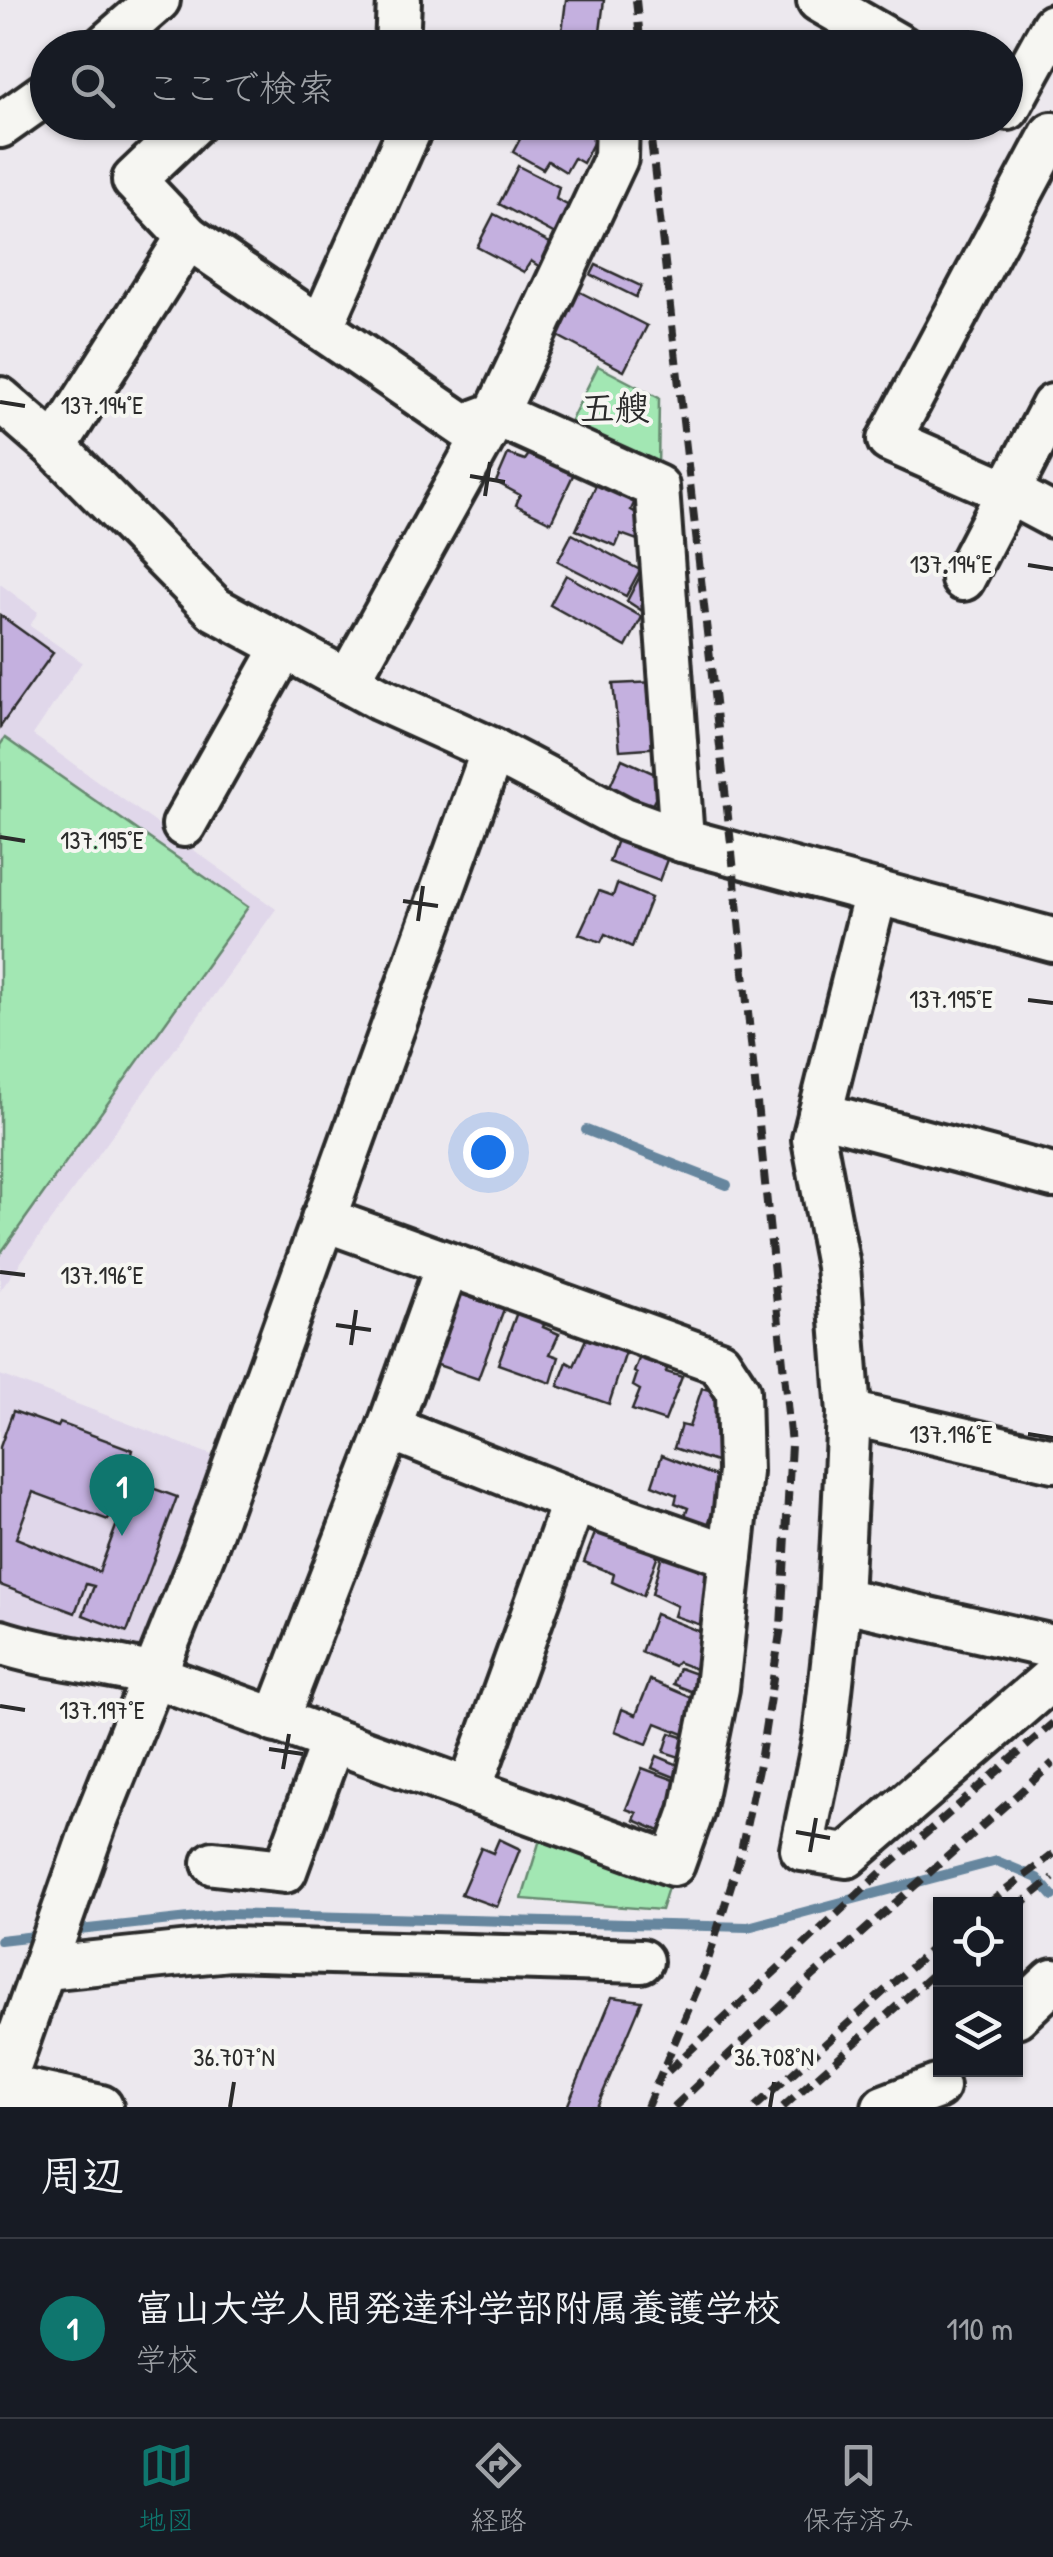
<!DOCTYPE html>
<html lang="ja">
<head>
<meta charset="utf-8">
<style>
	body { margin:0; font-family:"Patrick Hand","Klee One",sans-serif; background:#242831; color:#f1f3f6 }
	.controls { position:absolute; right:30px; bottom:30px; display:grid; overflow:hidden; border-radius:0px; box-shadow:0 2px 8px #0004 }
	.controls button { width:90px; height:90px; display:grid; place-items:center; padding:0; border:0; border-bottom:2px solid #363941; background:#171b24; color:#f1f3f6; font:50px sans-serif }
	.you { position:absolute; left:488px; top:1152px; width:35px; height:35px; margin:-25px; border:8px solid #fff; border-radius:50%; background:#1a73e8; box-shadow:0 0 0 15px #1a73e833 }
	.badge { display:grid; place-items:center; width:65px; height:65px; border-radius:50%; background:#0f766e; color:#fff; font-size:32px; font-weight:700 }
	.pin { position:absolute; translate:-50% -82px; filter:drop-shadow(0 2px 5px #0008) }
	.pin::after { content:''; position:absolute; top:52px; width:35px; height:30px; background:inherit; clip-path:polygon(0 0,100% 0,50% 100%) }
	.list { margin:0; padding:0; list-style:none }
	h2 { display:flex; justify-content:space-between; align-items:center; height:130px; margin:0; padding:0 40px; font-size:42px }
	h2 small { font-size:32px; font-weight:400; color:#9ea1a6 }
	.list li { display:grid; grid-template-columns:65px 1fr auto; gap:30px; align-items:center; box-sizing:border-box; height:180px; padding:0 40px; border-top:2px solid #363941 }
	.list b { display:block; font-size:38px; white-space:nowrap }
	.list p { margin:0; font-size:32px; white-space:nowrap; color:#9ea1a6 }
	.list em { font-size:32px; font-style:normal; color:#9ea1a6 }
	.icon { flex:none; width:55px; height:55px; fill:none; stroke:currentColor; stroke-width:2; stroke-linecap:round; stroke-linejoin:round }
	.map { position:relative; flex:none; width:1053px; height:2107px; overflow:hidden }
	.search { position:absolute; background:#171b24; box-shadow:0 2px 8px #0004; left:30px; right:30px; top:30px; height:110px; display:flex; align-items:center; gap:25px; box-sizing:border-box; padding:0 35px; border-radius:55px; color:#9ea1a6; font-size:38px }
	.sheet { height:310px; background:#171b24 }
	nav { display:flex; justify-content:space-around; align-items:center; box-sizing:border-box; height:140px; border-top:2px solid #363941; background:#171b24; font-size:28px; color:#9ea1a6 }
	nav a { display:grid; justify-items:center; gap:5px }
	nav .on { color:#0f766e }
	.map>svg:first-child { display:block }
	.built { fill:#e0d7ea }
	.green { fill:#a2e7b3; stroke:#66896f; stroke-width:2.5 }
	.lines { fill:none; stroke-linecap:round; stroke-linejoin:round }
	.stream { stroke:#66869e; stroke-width:10 }
	.building { fill:#c4b0df; stroke:#2b2b2b; stroke-width:2.5 }
	.minor-casing { stroke:#2b2b2b; stroke-width:50 }
	.minor { stroke:#f6f6f2; stroke-width:42 }
	.rail { stroke:#2b2b2b; stroke-width:8; stroke-dasharray:15 8; stroke-linecap:butt }
	.ticks { fill:none; stroke:#2b2b2b; stroke-width:4 }
	.labels { text-anchor:middle; stroke-width:8; stroke-linejoin:round; paint-order:stroke }
	.neighbourhood-label { font-size:35px; font-weight:bold; fill:#2b2b2b; stroke:#f6f6f2 }
	.ticks-label { font-size:25px; text-anchor:middle; fill:#2b2b2b; stroke:#f6f6f2; stroke-width:8; stroke-linejoin:round; paint-order:stroke }
</style>
</head>
<body>
<div class="map">
<svg width="1053" height="2107" viewBox="0 0 1053 2107">
	<rect width="100%" height="100%" fill="#ece8ee"/>
	<filter id="ink" filterUnits="userSpaceOnUse"><feTurbulence type="fractalNoise" baseFrequency=".01" numOctaves="2"/><feDisplacementMap in="SourceGraphic" scale="20" xChannelSelector="R" yChannelSelector="G"/><feConvolveMatrix kernelMatrix="1 2 1 2 8 2 1 2 1" color-interpolation-filters="sRGB"/></filter>
	<g filter="url(#ink)">
		<!-- built -->
		<g class="built">
			<polygon points="0,584 38,612 30,626 82,662 33,735 276,909 0,1291"/>
			<polygon points="0,1375 225,1460 152,1657 0,1629"/>
		</g>
		<!-- green -->
		<g class="green">
			<polygon points="598,366 659,398 658,473 567,428"/>
			<polygon points="5,738 248,907 0,1254 0,745"/>
			<polygon points="542,1833 670,1881 661,1910 522,1899"/>
		</g>
		<g class="lines">
			<!-- stream -->
			<g class="stream">
				<polyline points="586,1130 727,1185"/>
				<polyline points="70,1931 226,1914 748,1927 997,1861 1037,1878 1053,1896"/>
				<polyline points="0,1940 44,1935"/>
			</g>
		</g>
		<!-- building -->
		<g class="building">
			<polygon points="566,0 604,0 598,48 560,48"/>
			<polygon points="545,122 579,122 598,133 583,163 574,158 566,172 548,161 543,169 513,152 526,128 538,135"/>
			<polygon points="518,166 559,187 556,199 573,208 559,236 499,204"/>
			<polygon points="494,214 552,244 543,269 531,261 524,272 477,247"/>
			<polygon points="596,265 641,286 636,297 591,275"/>
			<polygon points="576,290 647,326 624,371 554,334"/>
			<polygon points="532,450 575,471 551,522 516,505 520,495 496,482 508,454 525,460"/>
			<polygon points="597,483 635,501 631,510 640,515 636,528 644,532 640,541 621,534 616,546 576,530"/>
			<polygon points="572,534 640,570 626,596 558,561"/>
			<polygon points="566,575 642,617 626,647 550,605"/>
			<polygon points="639,578 651,584 647,614 627,601"/>
			<polygon points="0,615 53,653 0,727"/>
			<polygon points="657,682 662,747 620,750 613,684"/>
			<polygon points="622,759 666,779 659,800 655,799 648,813 605,797"/>
			<polygon points="618,837 668,857 659,881 609,862"/>
			<polygon points="617,884 651,898 632,947 605,934 601,942 579,934 599,891 613,896"/>
			<polygon points="460,1294 504,1309 478,1379 435,1364"/>
			<polygon points="520,1304 548,1315 543,1327 559,1334 550,1354 559,1357 551,1383 498,1364"/>
			<polygon points="590,1330 628,1346 609,1404 558,1386 567,1362 574,1366"/>
			<polygon points="643,1348 671,1358 666,1372 682,1377 665,1421 632,1410 640,1390 633,1386 637,1374 634,1372"/>
			<polygon points="702,1388 727,1395 719,1463 674,1448 681,1425 689,1427"/>
			<polygon points="13,1411 58,1427 60,1423 133,1450 131,1457 137,1460 132,1474 126,1471 108,1520 33,1492 16,1538 99,1572 133,1481 177,1497 127,1632 83,1615 94,1586 86,1584 75,1613 0,1585 0,1447"/>
			<polygon points="662,1455 723,1479 708,1525 685,1516 688,1508 675,1503 677,1495 652,1485"/>
			<polygon points="600,1520 623,1529 618,1540 645,1550 648,1541 661,1546 643,1596 612,1582 614,1574 584,1562"/>
			<polygon points="664,1546 718,1566 704,1607 716,1613 710,1628 674,1616 677,1606 652,1594"/>
			<polygon points="655,1614 711,1636 698,1670 677,1662 674,1666 641,1652"/>
			<polygon points="679,1668 707,1678 701,1695 673,1684"/>
			<polygon points="650,1680 697,1700 686,1735 656,1723 647,1744 615,1731 622,1709 636,1715"/>
			<polygon points="670,1733 692,1740 686,1759 664,1752"/>
			<polygon points="657,1756 681,1766 677,1778 652,1768"/>
			<polygon points="642,1768 677,1781 662,1832 634,1820 637,1813 626,1809"/>
			<polygon points="499,1839 520,1849 497,1907 461,1894 481,1848 493,1853"/>
			<polygon points="612,1997 642,2001 597,2107 567,2107"/>
		</g>
		<g class="lines">
			<defs>
				<g id="minor">
					<polyline points="819,0 902,48"/>
					<polyline points="103,48 158,0"/>
					<polyline points="397,48 399,0"/>
					<polyline points="1008,108 1053,26"/>
					<polyline points="195,122 134,180 188,237 464,426 496,414 616,158 617,122"/>
					<polyline points="0,126 48,92"/>
					<polyline points="1052,134 889,440 1008,492 1053,516"/>
					<polyline points="321,328 413,122"/>
					<polyline points="0,399 55,447 215,609 380,699 493,750 624,819 682,840 1053,940"/>
					<polyline points="55,447 188,237"/>
					<polyline points="963,579 1053,406"/>
					<polyline points="348,681 496,414 657,487 682,840"/>
					<polyline points="184,825 284,647"/>
					<polyline points="876,892 814,1139 838,1266 849,1413 840,1599 825,1737 802,1849 847,1856 1053,1677"/>
					<polyline points="820,1114 1053,1176"/>
					<polyline points="849,1413 1053,1460"/>
					<polyline points="389,1428 574,1501 731,1556"/>
					<polyline points="840,1599 1053,1647"/>
					<path d="M0 1642C51 1659 104 1661 155 1676L673 1864 692 1811 717 1688 740 1472 738 1391 719 1362 323 1219"/>
					<polyline points="276,1721 389,1428 447,1266"/>
					<polyline points="469,1791 574,1501"/>
					<polyline points="214,1863 285,1871 332,1742"/>
					<polyline points="46,1968 229,1949 641,1961"/>
					<polyline points="1016,2016 1053,1981"/>
					<polyline points="3,2086 101,2107"/>
					<polyline points="0,2092 95,1822 204,1551 493,750"/>
					<polyline points="884,2107 937,2087"/>
				</g>
			</defs>
			<!-- minor casing -->
			<use href="#minor" class="minor-casing"/>
			<!-- minor -->
			<use href="#minor" class="minor"/>
			<!-- rail -->
			<g class="rail">
				<polyline points="636,0 641,48"/>
				<polyline points="988,1904 1053,1854"/>
				<polyline points="1016,1908 1053,1878"/>
				<polyline points="668,2071 885,1869 1053,1723"/>
				<polyline points="647,2107 704,1973 740,1856 761,1755 781,1627 791,1444 732,852 649,122"/>
				<polyline points="674,2107 812,1977 1053,1763"/>
				<polyline points="755,2107 940,1941"/>
				<polyline points="783,2107 940,1968"/>
			</g>
		</g>
	</g>
	<!-- ticks -->
	<path class="ticks" d="M0 402 25 406M470 476 505 482M485 496 490 462M1028 565 1053 569M0 837 25 841M403 901 438 906M418 921 423 886M1028 1000 1053 1003M0 1272 25 1275M336 1325 371 1330M351 1345 356 1310M1028 1434 1053 1438M0 1706 25 1710M269 1749 303 1754M283 1769 289 1734M796 1832 830 1838M810 1852 816 1818M230 2107 234 2082M770 2107 774 2082"/>
	<g class="labels">
		<!-- neighbourhood labels -->
		<g class="neighbourhood-label">
			<text x="615" y="420">五艘</text>
		</g>
	</g>
	<g class="ticks-label">
		<text x="102" y="414">137.194°E</text>
		<text x="951" y="573">137.194°E</text>
		<text x="102" y="849">137.195°E</text>
		<text x="951" y="1008">137.195°E</text>
		<text x="102" y="1284">137.196°E</text>
		<text x="951" y="1443">137.196°E</text>
		<text x="102" y="1719">137.197°E</text>
		<text x="234" y="2066">36.707°N</text>
		<text x="774" y="2066">36.708°N</text>
	</g>
</svg>
<div class="controls">
<button><svg class="icon" aria-label="locate" viewBox="0 0 24 24"><circle cx="12" cy="12" r="6"/><path d="M12 2v4M12 18v4M2 12h4M18 12h4"/></svg></button>
<button><svg class="icon" aria-label="layers" viewBox="0 0 24 24"><path d="M12 4l9 5-9 5-9-5zM3 14l9 5 9-5"/></svg></button>
</div>
<div class="you"></div>
<div class="pin badge" style="left:122px;top:1536px">1</div>
<div class="search"><svg class="icon" aria-label="search" viewBox="0 0 24 24"><circle cx="10" cy="10" r="6"/><path d="M15 15l6 6"/></svg>ここで検索</div>
</div>
<section class="sheet">
<h2>周辺<small></small></h2>
<ul class="list">
<li><span class="badge">1</span><div><b>富山大学人間発達科学部附属養護学校</b><p>学校</p></div><em>110 m</em></li>
</ul>
</section>
<nav>
<a class="on"><svg class="icon" aria-label="map" viewBox="0 0 24 24"><path d="M3 6l6-2 6 2 6-2v14l-6 2-6-2-6 2zM9 4v14M15 6v14"/></svg>地図</a>
<a><svg class="icon" aria-label="directions" viewBox="0 0 24 24"><path d="M12 3l9 9-9 9-9-9zM9 14v-3h6M13 9l2 2-2 2"/></svg>経路</a>
<a><svg class="icon" aria-label="saved" viewBox="0 0 24 24"><path d="M7 4h10v16l-5-4-5 4z"/></svg>保存済み</a>
</nav>
</body>
</html>
